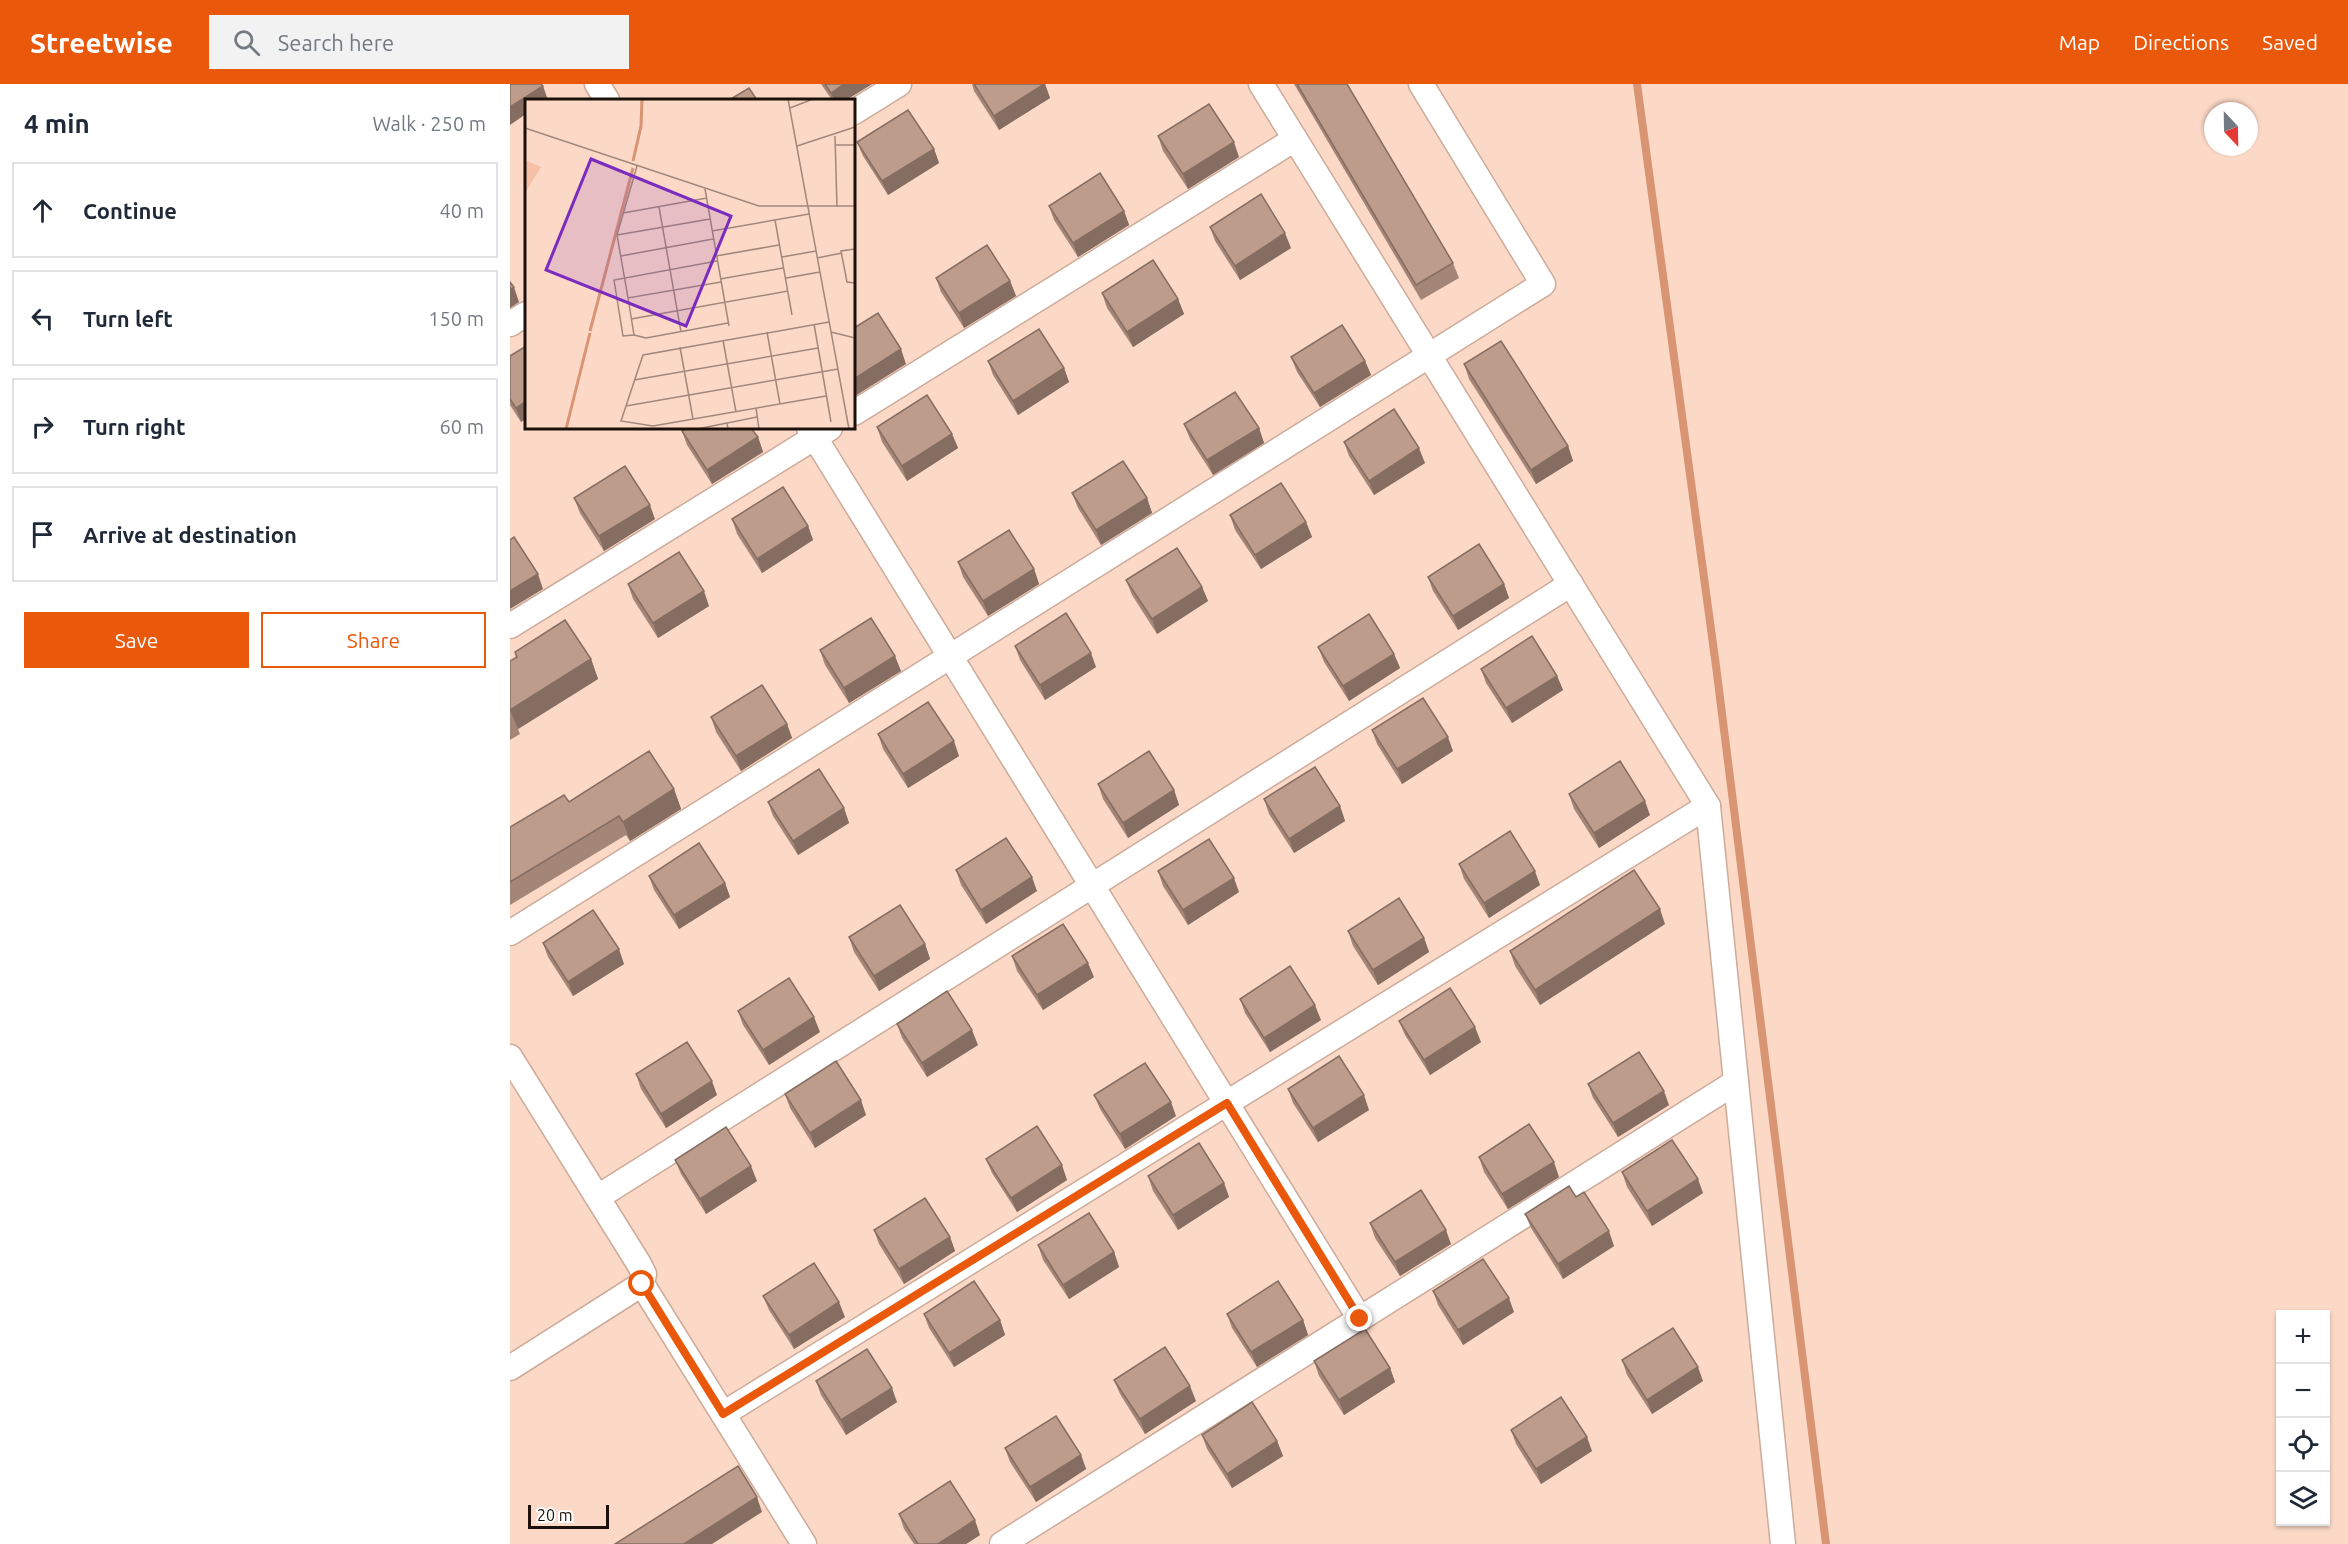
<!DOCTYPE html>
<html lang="en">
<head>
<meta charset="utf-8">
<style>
	body { margin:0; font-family:Ubuntu,sans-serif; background:#f2f2f3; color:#1f2937 }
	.controls { position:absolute; right:18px; bottom:18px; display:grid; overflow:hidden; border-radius:0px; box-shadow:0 2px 4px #0004 }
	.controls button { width:54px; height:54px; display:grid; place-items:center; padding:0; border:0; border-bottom:2px solid #e0e1e3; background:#fff; color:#1f2937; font:30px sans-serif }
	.compass { position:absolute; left:1694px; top:18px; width:54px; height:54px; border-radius:50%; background:#fff; box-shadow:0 2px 4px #0004; rotate:158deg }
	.scale { position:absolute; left:18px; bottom:15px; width:81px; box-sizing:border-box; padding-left:6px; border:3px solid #1c100a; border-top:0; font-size:16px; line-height:21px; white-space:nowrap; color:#1c100a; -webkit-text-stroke:4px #fff; paint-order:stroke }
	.stop { position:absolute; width:18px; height:18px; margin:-14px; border:4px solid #ea580c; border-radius:50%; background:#fff }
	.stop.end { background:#ea580c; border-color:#fff; box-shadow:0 2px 6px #0008 }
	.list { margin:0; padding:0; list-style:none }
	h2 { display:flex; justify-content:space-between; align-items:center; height:78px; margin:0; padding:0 24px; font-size:26px }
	h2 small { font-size:20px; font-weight:400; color:#747a83 }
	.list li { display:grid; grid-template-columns:39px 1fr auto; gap:18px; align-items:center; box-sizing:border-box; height:96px; margin:0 12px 12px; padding:0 12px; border:2px solid #e0e1e3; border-radius:0px }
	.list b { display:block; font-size:22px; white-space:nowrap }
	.list em { font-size:20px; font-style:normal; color:#747a83 }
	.actions { display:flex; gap:12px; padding:18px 24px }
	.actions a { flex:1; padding:14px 0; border:2px solid #ea580c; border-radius:0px; text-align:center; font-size:21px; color:#ea580c }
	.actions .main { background:#ea580c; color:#fff }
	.icon { flex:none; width:33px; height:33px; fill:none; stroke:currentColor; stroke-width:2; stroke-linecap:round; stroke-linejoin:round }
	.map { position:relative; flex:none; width:1838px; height:1460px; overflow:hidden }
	header { display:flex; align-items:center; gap:36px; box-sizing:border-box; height:84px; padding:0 30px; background:#ea580c; color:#fff }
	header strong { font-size:28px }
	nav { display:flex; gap:33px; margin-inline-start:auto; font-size:21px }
	.search { width:420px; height:54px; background:#f2f2f3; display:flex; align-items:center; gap:15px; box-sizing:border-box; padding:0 21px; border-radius:0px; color:#747a83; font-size:22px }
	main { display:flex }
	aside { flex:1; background:#fff }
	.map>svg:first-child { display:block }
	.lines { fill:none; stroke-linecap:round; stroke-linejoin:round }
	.stream { stroke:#d89473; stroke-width:8 }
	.street-casing { stroke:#cdab9a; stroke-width:27 }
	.street { stroke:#fff; stroke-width:24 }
	.wall { fill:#a38678 }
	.shaded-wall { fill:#856d62 }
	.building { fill:#be9c8c; stroke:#856d62; stroke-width:1.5 }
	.route { stroke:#ea580c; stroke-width:8 }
	.inset-river { fill:none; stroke:#d89473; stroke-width:3 }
	.inset-road { fill:none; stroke:#a2887b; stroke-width:1.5 }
	.view { fill:#7b2cbf; fill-opacity:0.15; stroke:#7b2cbf; stroke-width:3 }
	.inset-edge { fill:none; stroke:#1c100a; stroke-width:3 }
</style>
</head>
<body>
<header>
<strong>Streetwise</strong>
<div class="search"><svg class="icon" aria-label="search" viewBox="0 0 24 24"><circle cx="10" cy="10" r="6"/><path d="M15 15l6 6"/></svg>Search here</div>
<nav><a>Map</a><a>Directions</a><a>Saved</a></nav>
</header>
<main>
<aside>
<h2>4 min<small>Walk · 250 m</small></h2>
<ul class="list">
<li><svg class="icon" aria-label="ahead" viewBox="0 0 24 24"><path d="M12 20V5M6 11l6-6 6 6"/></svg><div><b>Continue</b></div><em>40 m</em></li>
<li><svg class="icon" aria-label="left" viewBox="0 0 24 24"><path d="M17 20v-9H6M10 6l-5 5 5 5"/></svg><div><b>Turn left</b></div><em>150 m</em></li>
<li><svg class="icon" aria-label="right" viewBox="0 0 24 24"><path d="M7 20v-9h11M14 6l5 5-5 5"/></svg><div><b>Turn right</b></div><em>60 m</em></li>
<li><svg class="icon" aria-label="arrive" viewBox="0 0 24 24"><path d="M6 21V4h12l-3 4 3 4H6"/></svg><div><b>Arrive at destination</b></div></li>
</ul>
<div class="actions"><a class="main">Save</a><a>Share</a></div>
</aside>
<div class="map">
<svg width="1838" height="1460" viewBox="0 0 1838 1460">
	<rect width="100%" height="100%" fill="#fcd8c7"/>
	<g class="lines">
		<!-- stream -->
		<polyline class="stream" points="1127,0 1206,582 1316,1460"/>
		<defs>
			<g id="street">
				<polyline points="87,0 97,16"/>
				<polyline points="751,0 785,55"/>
				<polyline points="344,28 389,0"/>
				<polyline points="0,240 16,230"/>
				<polyline points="344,329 785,55 1198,722 1273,1460"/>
				<polyline points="299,344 850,1235"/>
				<polyline points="0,542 320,344"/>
				<polyline points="0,849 1033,200 911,0"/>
				<polyline points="0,973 129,1180 134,1190 132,1200 294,1460"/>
				<polyline points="88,1113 1061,500"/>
				<polyline points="0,1284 132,1200"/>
				<polyline points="213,1330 1198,722"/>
				<polyline points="492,1460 1226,998"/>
			</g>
		</defs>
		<!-- street casing -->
		<use href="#street" class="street-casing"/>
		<!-- street -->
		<use href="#street" class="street"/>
	</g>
	<!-- wall -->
	<g class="wall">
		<polygon points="311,0 362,0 336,16 322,16"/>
		<polygon points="462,0 535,0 540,14 489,46 464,7"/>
		<polygon points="784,0 837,0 943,179 949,194 911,216"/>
		<polygon points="648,52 729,73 678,105 653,67"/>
		<polygon points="347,58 424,65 429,79 378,111 353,72"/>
		<polygon points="539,122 614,127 619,141 568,173 544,136"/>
		<polygon points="700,143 781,164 730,196 705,157"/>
		<polygon points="426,194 500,197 506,212 454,244 431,208"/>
		<polygon points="592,209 668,215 674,230 623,263 597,224"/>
		<polygon points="0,272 11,338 0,321"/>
		<polygon points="781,273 855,277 861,291 810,323 787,288"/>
		<polygon points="478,277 554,284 559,298 508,331 483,291"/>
		<polygon points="954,280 1058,362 1063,377 1026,400 959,295"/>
		<polygon points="674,340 749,344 754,359 703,391 680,355"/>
		<polygon points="367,343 442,350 448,364 397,397 372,358"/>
		<polygon points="172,347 248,353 253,368 202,400 177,361"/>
		<polygon points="834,358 915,379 864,411 839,372"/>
		<polygon points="562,409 637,414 642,429 591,461 568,424"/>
		<polygon points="64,414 145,435 94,467 70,429"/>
		<polygon points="720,431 796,438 802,453 751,485 725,446"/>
		<polygon points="222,435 298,442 303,456 252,489 227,450"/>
		<polygon points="448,478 524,485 529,500 478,532 453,493"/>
		<polygon points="918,493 994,500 999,514 948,546 923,507"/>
		<polygon points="616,496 692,503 698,517 647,550 622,511"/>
		<polygon points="118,500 199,522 148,554 123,515"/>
		<polygon points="505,562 586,583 535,616 510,576"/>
		<polygon points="808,563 884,570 890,584 839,617 814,578"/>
		<polygon points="310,566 391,587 339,619 315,581"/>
		<polygon points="5,568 81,575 88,595 8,645 10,650 0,656 0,577 6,574"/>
		<polygon points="971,585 1047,592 1053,606 1002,639 976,599"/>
		<polygon points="201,633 277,640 282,654 231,687 206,648"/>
		<polygon points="862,646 943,667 892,700 867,660"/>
		<polygon points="368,650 449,672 398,704 373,665"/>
		<polygon points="588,700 664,706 669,721 618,754 593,715"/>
		<polygon points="164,705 171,725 120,757 116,751 0,821 0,743 59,718"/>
		<polygon points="1059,710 1140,731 1089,764 1064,725"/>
		<polygon points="754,715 830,722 835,737 784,769 759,730"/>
		<polygon points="258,718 334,724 339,739 288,771 263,732"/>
		<polygon points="949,780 1030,801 979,834 954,795"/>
		<polygon points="446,786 527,807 476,840 451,801"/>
		<polygon points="648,787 729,808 678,841 653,802"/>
		<polygon points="139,792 215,799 220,813 169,845 144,806"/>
		<polygon points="1155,840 1030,921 1005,882 1000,867"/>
		<polygon points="838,847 914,854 919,868 868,901 843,862"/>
		<polygon points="339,853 415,860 420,875 369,907 344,868"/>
		<polygon points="33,859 114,880 63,912 38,873"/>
		<polygon points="502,872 584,893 533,926 507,887"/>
		<polygon points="730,915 811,936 760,968 735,929"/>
		<polygon points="228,927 310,948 259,981 233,941"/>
		<polygon points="889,937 971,958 920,991 895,951"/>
		<polygon points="387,940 468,961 417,993 392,954"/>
		<polygon points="126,990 207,1011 156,1044 131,1005"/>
		<polygon points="1078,1000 1159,1021 1108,1053 1083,1014"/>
		<polygon points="778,1005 859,1026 808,1058 783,1019"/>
		<polygon points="275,1010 356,1031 305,1064 280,1024"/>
		<polygon points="584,1011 666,1032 615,1065 590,1025"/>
		<polygon points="969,1073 1049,1093 998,1125 974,1088"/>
		<polygon points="476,1075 557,1096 507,1128 482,1089"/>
		<polygon points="165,1076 247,1097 196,1130 171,1090"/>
		<polygon points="1112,1088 1193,1109 1142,1142 1117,1103"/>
		<polygon points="638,1092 714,1099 719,1113 668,1146 643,1107"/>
		<polygon points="1066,1113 1104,1162 1053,1195 1021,1144 1015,1130"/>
		<polygon points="860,1139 941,1160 890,1192 865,1154"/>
		<polygon points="364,1146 440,1153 445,1167 394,1200 369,1160"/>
		<polygon points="528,1161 604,1168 609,1183 559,1215 533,1176"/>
		<polygon points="923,1207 1004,1228 953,1261 928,1221"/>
		<polygon points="253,1212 335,1233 284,1265 259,1226"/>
		<polygon points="414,1230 490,1236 495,1251 444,1283 419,1244"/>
		<polygon points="717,1230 793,1236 798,1251 747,1283 722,1244"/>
		<polygon points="1112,1276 1193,1297 1142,1330 1117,1291"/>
		<polygon points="804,1277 880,1284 885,1298 834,1331 809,1292"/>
		<polygon points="604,1296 686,1317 635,1350 610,1310"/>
		<polygon points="306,1297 387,1318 336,1351 311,1311"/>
		<polygon points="1001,1346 1082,1367 1031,1400 1006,1360"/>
		<polygon points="692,1351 767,1357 773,1372 722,1404 697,1365"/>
		<polygon points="495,1364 571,1371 576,1385 526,1418 500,1378"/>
		<polygon points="389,1430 470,1451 456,1460 404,1460 394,1445"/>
	</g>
	<!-- shaded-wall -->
	<g class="shaded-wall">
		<polygon points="334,0 362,0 336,16 324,16 321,9"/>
		<polygon points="534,0 535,0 540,14 489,46 484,32"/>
		<polygon points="33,2 38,16 16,16 16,30 0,41 0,23"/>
		<polygon points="724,58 729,73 678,105 673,90"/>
		<polygon points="424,65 429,79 378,111 372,97"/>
		<polygon points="614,127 619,141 568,173 563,159"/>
		<polygon points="775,149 781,164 730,196 725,182"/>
		<polygon points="500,197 506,212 454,244 449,229"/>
		<polygon points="4,203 9,218 0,224 0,206"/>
		<polygon points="668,215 674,230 623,263 617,248"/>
		<polygon points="391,265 396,280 345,312 344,308 344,295"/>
		<polygon points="855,277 861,291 810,323 804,309"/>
		<polygon points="554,284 559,298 508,331 503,317"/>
		<polygon points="16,317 16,335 11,338 6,324"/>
		<polygon points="749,344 754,359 703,391 697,376"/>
		<polygon points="442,350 448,364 397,397 392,382"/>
		<polygon points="248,353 253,368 202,400 197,386"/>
		<polygon points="1058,362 1063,377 1026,400 1021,386"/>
		<polygon points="909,364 915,379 864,411 859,397"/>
		<polygon points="637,414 642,429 591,461 586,446"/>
		<polygon points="140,421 145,435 94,467 89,452"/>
		<polygon points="796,438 802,453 751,485 745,471"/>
		<polygon points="298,442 303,456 252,489 247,475"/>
		<polygon points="524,485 529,500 478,532 473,517"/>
		<polygon points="28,490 33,505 0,525 0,507"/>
		<polygon points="994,500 999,514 948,546 943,532"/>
		<polygon points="692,503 698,517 647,550 642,535"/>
		<polygon points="194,507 199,522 148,554 143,539"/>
		<polygon points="581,569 586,583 535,616 530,601"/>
		<polygon points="884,570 890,584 839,617 833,602"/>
		<polygon points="385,572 391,587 339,619 334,604"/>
		<polygon points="81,575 88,595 8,645 0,626"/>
		<polygon points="1047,592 1053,606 1002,639 996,624"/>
		<polygon points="277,640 282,654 231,687 226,672"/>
		<polygon points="938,653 943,667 892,700 887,685"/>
		<polygon points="444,657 449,672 398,704 393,690"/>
		<polygon points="164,705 171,725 120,757 113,738"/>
		<polygon points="664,706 669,721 618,754 613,739"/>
		<polygon points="1135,717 1140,731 1089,764 1084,749"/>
		<polygon points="830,722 835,737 784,769 779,755"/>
		<polygon points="334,724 339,739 288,771 283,757"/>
		<polygon points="1025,787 1030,801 979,834 974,819"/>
		<polygon points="522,793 527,807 476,840 471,826"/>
		<polygon points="724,794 729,808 678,841 673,826"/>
		<polygon points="215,799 220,813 169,845 164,831"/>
		<polygon points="1150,825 1155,840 1030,921 1025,906"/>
		<polygon points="914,854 919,868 868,901 863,886"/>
		<polygon points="415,860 420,875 369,907 364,892"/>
		<polygon points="109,865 114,880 63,912 58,898"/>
		<polygon points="578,879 584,893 533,926 527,911"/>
		<polygon points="805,921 811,936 760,968 754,954"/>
		<polygon points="304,933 310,948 259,981 253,966"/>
		<polygon points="965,943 971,958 920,991 914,976"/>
		<polygon points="462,946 468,961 417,993 412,979"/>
		<polygon points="202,997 207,1011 156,1044 151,1030"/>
		<polygon points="1154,1007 1159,1021 1108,1053 1103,1039"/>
		<polygon points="854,1011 859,1026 808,1058 803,1044"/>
		<polygon points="351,1016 356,1031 305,1064 300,1049"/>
		<polygon points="661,1018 666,1032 615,1065 610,1050"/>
		<polygon points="1044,1078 1049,1093 998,1125 992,1110"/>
		<polygon points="552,1081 557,1096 507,1128 501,1114"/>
		<polygon points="241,1082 247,1097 196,1130 190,1115"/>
		<polygon points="1188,1095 1193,1109 1142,1142 1137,1127"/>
		<polygon points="714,1099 719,1113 668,1146 663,1131"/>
		<polygon points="936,1146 941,1160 890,1192 885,1178"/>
		<polygon points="1099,1147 1104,1162 1053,1195 1048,1180"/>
		<polygon points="440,1153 445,1167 394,1200 389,1185"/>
		<polygon points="604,1168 609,1183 559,1215 553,1201"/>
		<polygon points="999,1214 1004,1228 953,1261 948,1246"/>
		<polygon points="329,1218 335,1233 284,1265 279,1251"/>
		<polygon points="490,1236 495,1251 444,1283 439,1269"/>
		<polygon points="793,1236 798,1251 747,1283 741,1268"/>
		<polygon points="1188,1283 1193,1297 1142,1330 1137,1316"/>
		<polygon points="880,1284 885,1298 834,1331 829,1316"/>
		<polygon points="680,1302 686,1317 635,1350 630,1335"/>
		<polygon points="382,1304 387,1318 336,1351 331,1336"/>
		<polygon points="1077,1353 1082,1367 1031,1400 1026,1385"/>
		<polygon points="767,1357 773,1372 722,1404 717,1390"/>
		<polygon points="571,1371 576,1385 526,1418 520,1403"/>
		<polygon points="247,1413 252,1428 202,1460 174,1460"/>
		<polygon points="465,1436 470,1451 456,1460 428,1460"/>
	</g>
	<!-- building -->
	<g class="building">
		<polygon points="0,0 31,0 33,2 0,23"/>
		<polygon points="315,0 334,0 321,9"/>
		<polygon points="464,0 534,0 484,32"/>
		<polygon points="787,0 837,0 943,179 906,201"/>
		<polygon points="239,4 247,16 219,16"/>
		<polygon points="699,20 724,58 673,90 648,52"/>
		<polygon points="398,26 424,65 372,97 347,58"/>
		<polygon points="590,89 614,127 563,159 539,122"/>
		<polygon points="751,110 775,149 725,182 700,143"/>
		<polygon points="477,161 500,197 449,229 426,194"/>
		<polygon points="643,176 668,215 617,248 592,209"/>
		<polygon points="0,198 4,203 0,206"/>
		<polygon points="368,229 391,265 344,295 344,244"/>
		<polygon points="832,241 855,277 804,309 781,273"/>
		<polygon points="529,245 554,284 503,317 478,277"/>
		<polygon points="991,257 1058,362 1021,386 954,280"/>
		<polygon points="16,262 16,317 6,324 0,315 0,272"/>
		<polygon points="725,308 749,344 697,376 674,340"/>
		<polygon points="417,311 442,350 392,382 367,343"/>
		<polygon points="884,325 909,364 859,397 834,358"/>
		<polygon points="177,344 241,344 248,353 197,386 172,347"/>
		<polygon points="613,377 637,414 586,446 562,409"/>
		<polygon points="115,382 140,421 89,452 64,414"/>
		<polygon points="771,399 796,438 745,471 720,431"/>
		<polygon points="273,403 298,442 247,475 222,435"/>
		<polygon points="499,446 524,485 473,517 448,478"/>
		<polygon points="4,453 28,490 0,507 0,456"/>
		<polygon points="969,460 994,500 943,532 918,493"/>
		<polygon points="667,464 692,503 642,535 616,496"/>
		<polygon points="169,468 194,507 143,539 118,500"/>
		<polygon points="556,529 581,569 530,601 505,562"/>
		<polygon points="859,530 884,570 833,602 808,563"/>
		<polygon points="361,534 385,572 334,604 310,566"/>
		<polygon points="55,536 81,575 0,626 0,577 7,573 5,568"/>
		<polygon points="1022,552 1047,592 996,624 971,585"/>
		<polygon points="252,601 277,640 226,672 201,633"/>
		<polygon points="913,614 938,653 887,685 862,646"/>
		<polygon points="418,618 444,657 393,690 368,650"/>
		<polygon points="139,667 164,705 113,738 109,732 0,798 0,743 54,711 59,718"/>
		<polygon points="639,667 664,706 613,739 588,700"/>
		<polygon points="1110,677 1135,717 1084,749 1059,710"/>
		<polygon points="805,683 830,722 779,755 754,715"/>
		<polygon points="309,685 334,724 283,757 258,718"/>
		<polygon points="1000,747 1025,787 974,819 949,780"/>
		<polygon points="496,754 522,793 471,826 446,786"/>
		<polygon points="699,755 724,794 673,826 648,787"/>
		<polygon points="189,759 215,799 164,831 139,792"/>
		<polygon points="1124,786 1150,825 1025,906 1000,867"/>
		<polygon points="889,814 914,854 863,886 838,847"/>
		<polygon points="390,821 415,860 364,892 339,853"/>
		<polygon points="83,826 109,865 58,898 33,859"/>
		<polygon points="553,840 578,879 527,911 502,872"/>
		<polygon points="780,882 805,921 754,954 730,915"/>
		<polygon points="279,894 304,933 253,966 228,927"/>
		<polygon points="940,904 965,943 914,976 889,937"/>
		<polygon points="437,907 462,946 412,979 387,940"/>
		<polygon points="177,958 202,997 151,1030 126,990"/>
		<polygon points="1129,968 1154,1007 1103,1039 1078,1000"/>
		<polygon points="829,972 854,1011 803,1044 778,1005"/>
		<polygon points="326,977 351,1016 300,1049 275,1010"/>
		<polygon points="635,979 661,1018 610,1050 584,1011"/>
		<polygon points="1019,1040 1044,1078 992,1110 969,1073"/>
		<polygon points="527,1042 552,1081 501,1114 476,1075"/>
		<polygon points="216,1043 241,1082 190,1115 165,1076"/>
		<polygon points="1162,1056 1188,1095 1137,1127 1112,1088"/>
		<polygon points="689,1059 714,1099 663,1131 638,1092"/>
		<polygon points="1059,1102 1066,1113 1074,1108 1099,1147 1048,1180 1015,1130"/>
		<polygon points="911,1106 936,1146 885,1178 860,1139"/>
		<polygon points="415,1114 440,1153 389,1185 364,1146"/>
		<polygon points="579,1129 604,1168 553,1201 528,1161"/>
		<polygon points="973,1175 999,1214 948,1246 923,1207"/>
		<polygon points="304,1179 329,1218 279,1251 253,1212"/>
		<polygon points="464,1197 490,1236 439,1269 414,1230"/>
		<polygon points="768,1197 793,1236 741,1268 717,1230"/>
		<polygon points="1163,1244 1188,1283 1137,1316 1112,1276"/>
		<polygon points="855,1245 880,1284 829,1316 804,1277"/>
		<polygon points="655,1263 680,1302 630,1335 604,1296"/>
		<polygon points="357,1265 382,1304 331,1336 306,1297"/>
		<polygon points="1051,1313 1077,1353 1026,1385 1001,1346"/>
		<polygon points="742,1318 767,1357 717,1390 692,1351"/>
		<polygon points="546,1332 571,1371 520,1403 495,1364"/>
		<polygon points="228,1382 247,1413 174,1460 105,1460"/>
		<polygon points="440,1397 465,1436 428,1460 408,1460 389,1430"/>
	</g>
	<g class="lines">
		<!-- route -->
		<polyline class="route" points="132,1200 213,1330 717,1019 850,1235"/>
	</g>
	<!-- overview -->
	<g transform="translate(15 15)">
		<rect width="330" height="330" fill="#fcd8c7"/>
		<path d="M0 61 16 68 0 94Z" fill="#f5c0a6"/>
		<path class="inset-river" d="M108 62 116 27 117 0M65 232 108 69M41 330 65 234"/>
		<path class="inset-road" d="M263 0 324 330M265 9 288 0M0 29 234 107H330M310 37 312 108M311 46H330M272 47 330 28M112 67 92 136 103 199 196 183M180 90 204 227M134 108 156 233M98 114 182 99M250 121 267 216M187 132 284 115M92 136 185 120M330 150 316 152 322 183 330 184M96 157 188 140M191 157 254 146M257 158 291 152M292 159 317 154M261 179 295 173M195 180 258 169M103 199 109 236 98 237 89 181 192 162M106 220 263 192M289 225 306 323M242 233 255 305M306 233 330 239M109 236 121 239 203 224M198 241 211 313M155 248 168 320M109 281 293 249M301 297 128 327 96 322 118 256 304 223M101 307 313 270M231 309 234 330M172 330 202 324M203 330 202 324 232 318"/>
		<path class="view" d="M66 60 206 117 161 227 21 171Z"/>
		<rect width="330" height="330" class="inset-edge"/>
	</g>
</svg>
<div class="controls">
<button>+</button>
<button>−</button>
<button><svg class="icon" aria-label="locate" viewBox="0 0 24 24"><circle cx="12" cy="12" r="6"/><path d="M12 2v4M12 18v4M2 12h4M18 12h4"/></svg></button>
<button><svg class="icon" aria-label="layers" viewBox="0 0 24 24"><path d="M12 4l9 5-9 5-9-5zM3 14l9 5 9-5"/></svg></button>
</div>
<svg class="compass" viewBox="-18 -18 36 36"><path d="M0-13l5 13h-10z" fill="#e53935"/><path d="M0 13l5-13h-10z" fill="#747a83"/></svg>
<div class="scale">20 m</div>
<div class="stop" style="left:132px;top:1200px"></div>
<div class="stop end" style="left:850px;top:1235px"></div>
</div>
</main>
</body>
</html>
